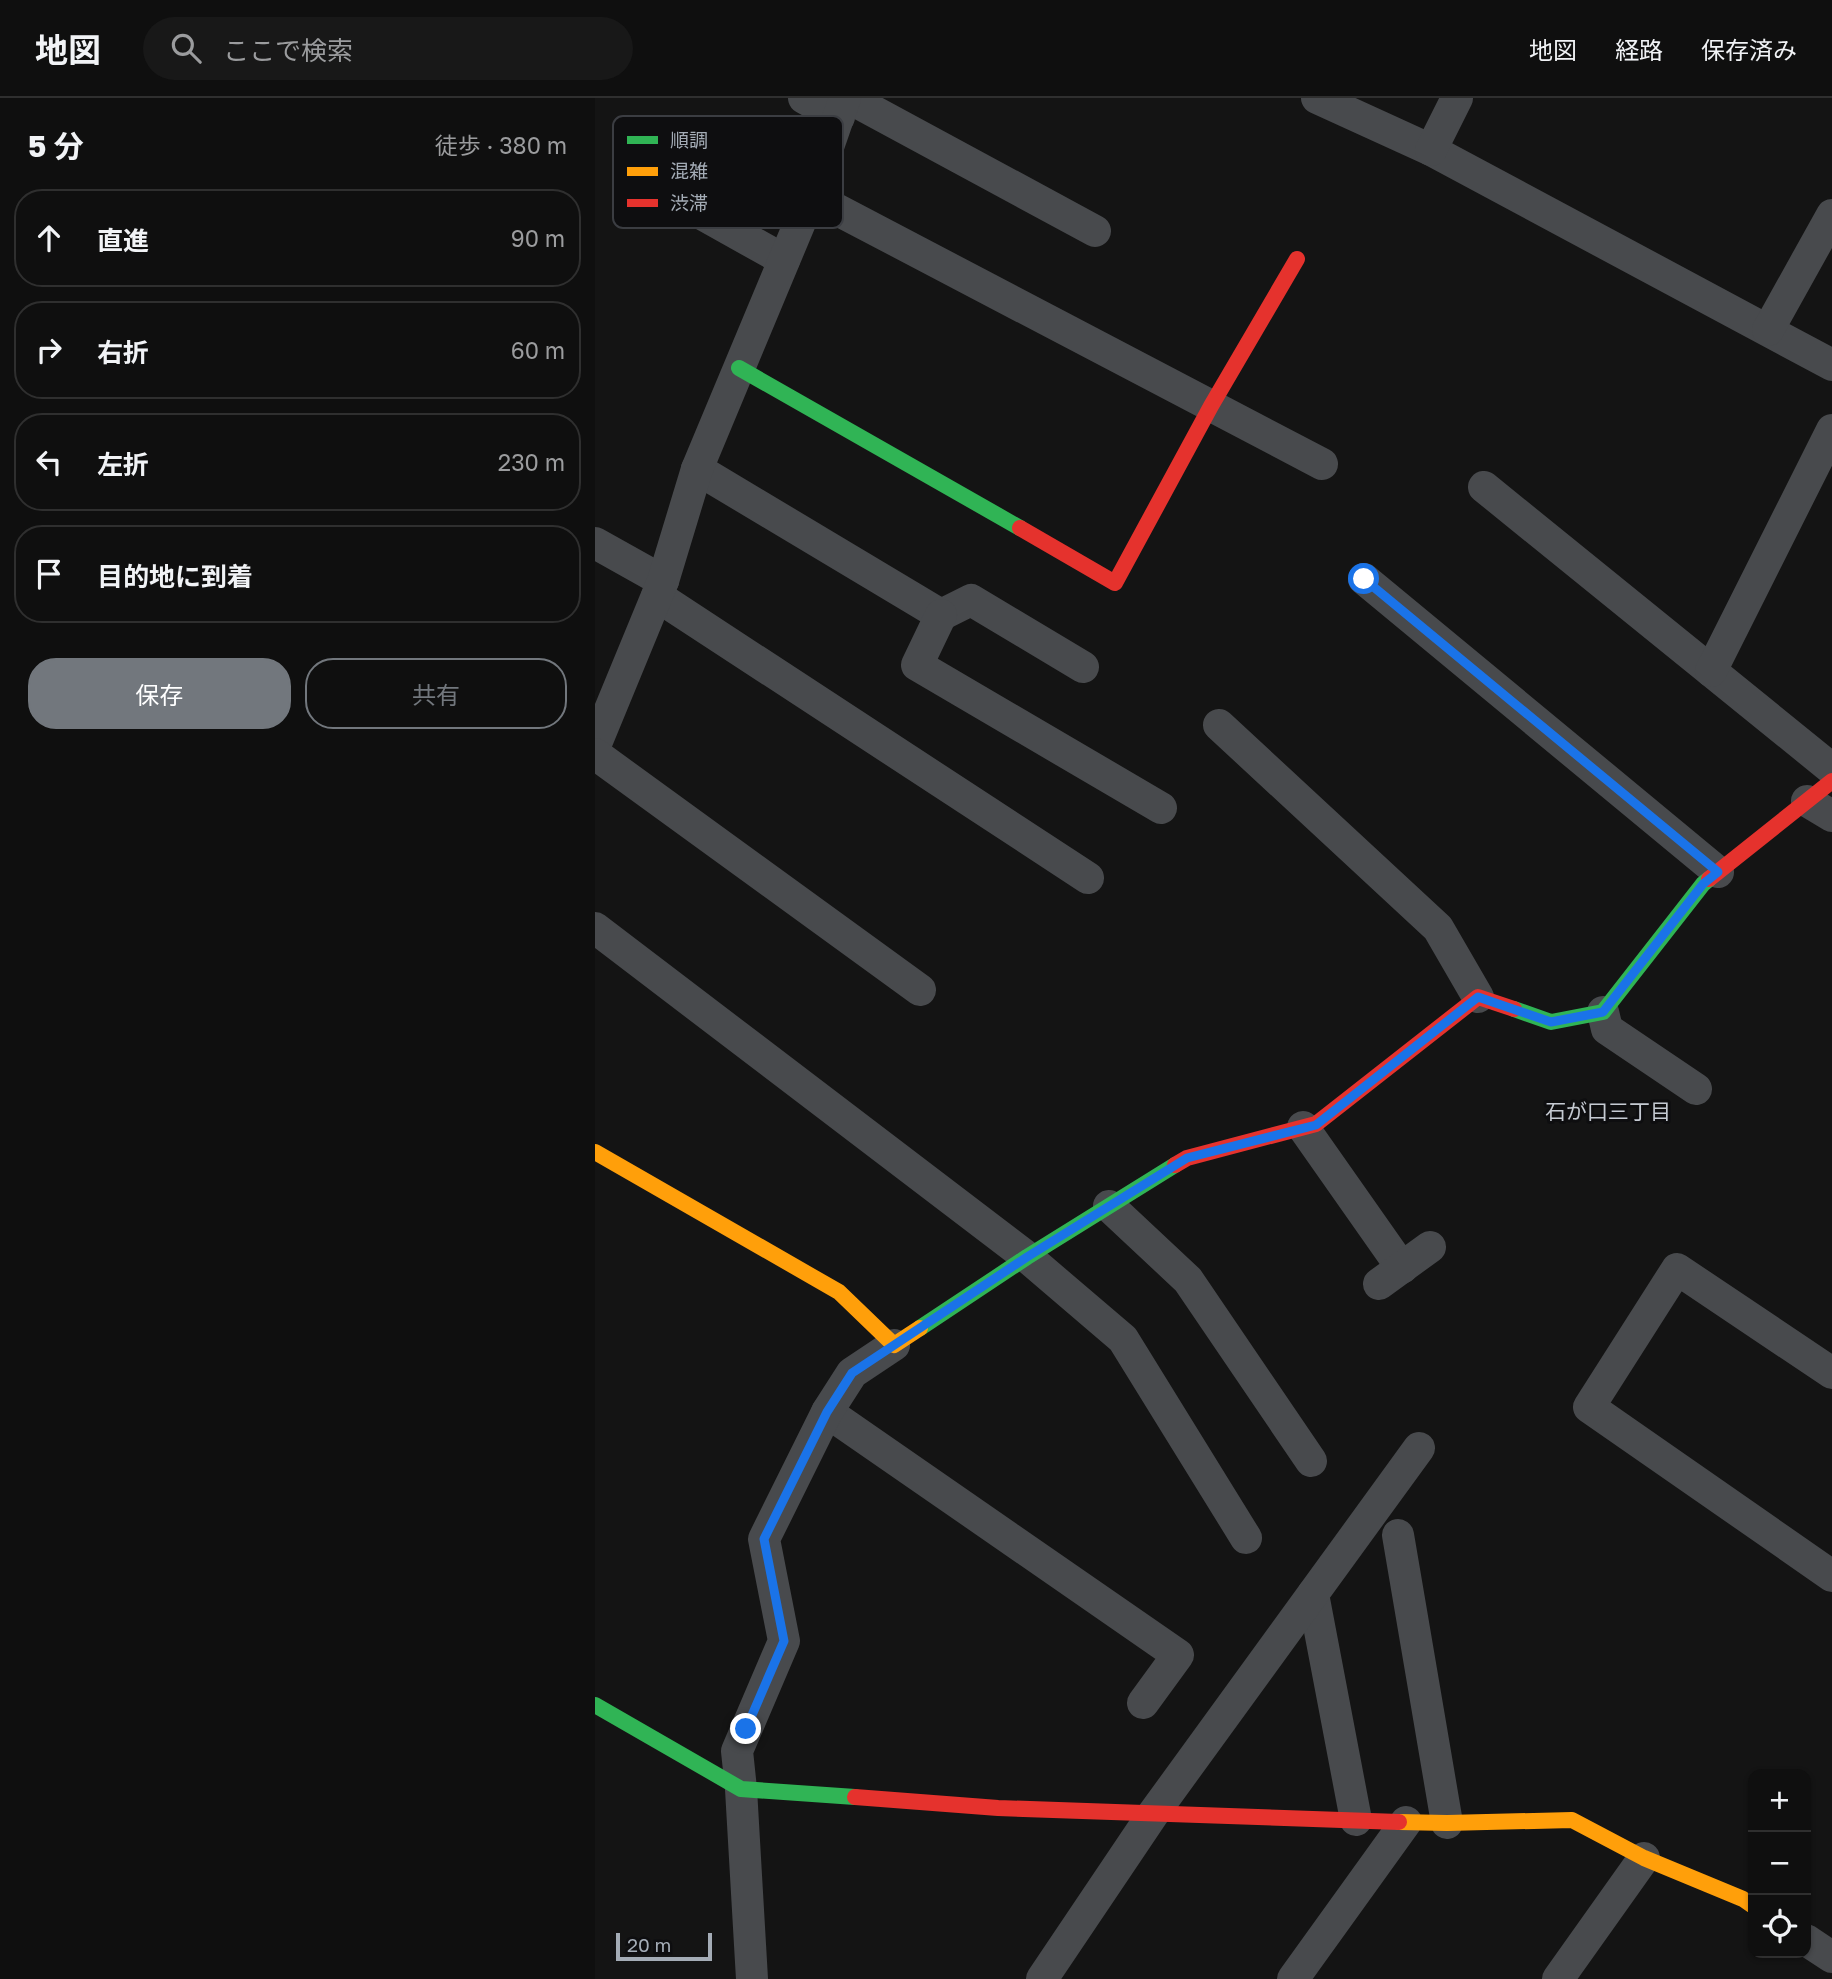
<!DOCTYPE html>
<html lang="ja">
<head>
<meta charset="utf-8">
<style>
	body { margin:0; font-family:"Golos Text","Noto Sans JP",sans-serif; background:#181818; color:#f1f3f6 }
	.controls { position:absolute; right:21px; bottom:21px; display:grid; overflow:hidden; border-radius:14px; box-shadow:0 2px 5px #0004 }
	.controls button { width:63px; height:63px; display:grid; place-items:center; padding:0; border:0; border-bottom:2px solid #2f2f2f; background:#0f0f0f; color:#f1f3f6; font:35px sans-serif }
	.scale { position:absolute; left:21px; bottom:18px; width:96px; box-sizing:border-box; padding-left:7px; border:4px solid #a4acb6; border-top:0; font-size:19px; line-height:24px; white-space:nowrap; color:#a4acb6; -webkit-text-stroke:5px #0e0e10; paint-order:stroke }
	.stop { position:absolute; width:21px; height:21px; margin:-16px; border:5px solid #1a73e8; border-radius:50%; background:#fff }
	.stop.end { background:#1a73e8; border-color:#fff; box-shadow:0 2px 7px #0008 }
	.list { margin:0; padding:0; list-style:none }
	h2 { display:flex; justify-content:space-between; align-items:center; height:91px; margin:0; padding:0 28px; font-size:30px }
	h2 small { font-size:23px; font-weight:400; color:#9b9c9e }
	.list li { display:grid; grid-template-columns:46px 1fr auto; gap:21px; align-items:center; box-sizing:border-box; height:98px; margin:0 14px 14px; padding:0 14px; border:2px solid #2f2f2f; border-radius:28px }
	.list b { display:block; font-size:26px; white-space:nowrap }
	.list em { font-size:23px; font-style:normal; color:#9b9c9e }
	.actions { display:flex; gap:14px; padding:21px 28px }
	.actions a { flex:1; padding:16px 0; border:2px solid #72777d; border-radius:28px; text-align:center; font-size:24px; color:#72777d }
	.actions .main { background:#72777d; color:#fff }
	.icon { flex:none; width:38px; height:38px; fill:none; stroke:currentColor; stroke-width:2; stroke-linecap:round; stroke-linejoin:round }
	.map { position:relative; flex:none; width:1237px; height:1881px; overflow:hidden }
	header { display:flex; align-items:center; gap:42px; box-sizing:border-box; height:98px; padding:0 35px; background:#0f0f0f; border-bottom:2px solid #2f2f2f }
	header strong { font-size:33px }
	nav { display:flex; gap:38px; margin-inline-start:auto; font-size:24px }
	.search { width:490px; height:63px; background:#181818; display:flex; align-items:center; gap:18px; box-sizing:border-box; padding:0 24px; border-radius:38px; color:#9b9c9e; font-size:26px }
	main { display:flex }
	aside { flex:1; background:#0f0f0f }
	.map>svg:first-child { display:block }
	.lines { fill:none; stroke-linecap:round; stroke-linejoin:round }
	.street { stroke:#484a4d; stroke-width:32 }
	.fast { stroke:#30b455; stroke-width:16 }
	.slow { stroke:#ff9f0a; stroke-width:16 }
	.jam { stroke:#e5322d; stroke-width:16 }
	.route { stroke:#1a73e8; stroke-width:9 }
	.labels { text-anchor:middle; stroke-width:6; stroke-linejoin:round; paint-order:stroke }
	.neighbourhood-label { font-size:21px; fill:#c5cad2; stroke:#0e0e10 }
	.key { fill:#0e0e10; stroke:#3b3d42; stroke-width:2 }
	.key-label { font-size:19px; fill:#a4acb6 }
</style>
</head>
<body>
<header>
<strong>地図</strong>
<div class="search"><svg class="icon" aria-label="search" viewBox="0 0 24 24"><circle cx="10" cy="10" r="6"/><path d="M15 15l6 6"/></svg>ここで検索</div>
<nav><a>地図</a><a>経路</a><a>保存済み</a></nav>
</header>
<main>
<aside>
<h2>5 分<small>徒歩 · 380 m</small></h2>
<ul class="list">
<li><svg class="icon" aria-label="ahead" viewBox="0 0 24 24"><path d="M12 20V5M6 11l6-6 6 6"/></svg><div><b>直進</b></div><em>90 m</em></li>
<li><svg class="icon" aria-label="right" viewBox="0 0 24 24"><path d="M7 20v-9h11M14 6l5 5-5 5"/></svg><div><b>右折</b></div><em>60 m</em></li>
<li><svg class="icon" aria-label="left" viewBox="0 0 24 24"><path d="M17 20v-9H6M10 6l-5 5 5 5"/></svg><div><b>左折</b></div><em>230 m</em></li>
<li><svg class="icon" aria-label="arrive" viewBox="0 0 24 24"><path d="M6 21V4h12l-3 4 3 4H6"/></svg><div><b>目的地に到着</b></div></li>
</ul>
<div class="actions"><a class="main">保存</a><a>共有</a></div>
</aside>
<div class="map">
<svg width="1237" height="1881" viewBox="0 0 1237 1881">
	<rect width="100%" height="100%" fill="#141414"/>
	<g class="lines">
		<!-- street -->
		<g class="street">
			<polyline points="209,0 244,19"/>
			<polyline points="254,0 500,133"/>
			<polyline points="722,0 836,52 1237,267"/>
			<polyline points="836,52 862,0"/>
			<polyline points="50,84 189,162"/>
			<polyline points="216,98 727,366"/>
			<polyline points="1173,232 1237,117"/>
			<polyline points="102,371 346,517 376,502 488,569"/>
			<polyline points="889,389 1237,671"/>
			<polyline points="0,445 68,483"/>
			<polyline points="769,481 1123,774"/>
			<polyline points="62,498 493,780"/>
			<polyline points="346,517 322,567 566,710"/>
			<polyline points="1116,573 1237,332"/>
			<polyline points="624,627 843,830 883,899"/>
			<polyline points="0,648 68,483 102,371 216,98 250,0"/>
			<polyline points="0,656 325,892"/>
			<polyline points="1212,703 1237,718"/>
			<polyline points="0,830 432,1159 528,1241 651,1440"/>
			<polyline points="1008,914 1012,931 1101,991"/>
			<polyline points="708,1029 807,1170"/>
			<polyline points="514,1108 593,1182 716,1363"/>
			<polyline points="784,1186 835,1149"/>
			<polyline points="1237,1275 1082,1171 994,1309 1237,1478"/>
			<polyline points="232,1314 583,1557 548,1605"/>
			<polyline points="803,1437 852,1725"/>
			<polyline points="718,1496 761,1722"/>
			<polyline points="1211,1842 1237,1859"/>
			<polyline points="157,1881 146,1691 142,1653 189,1543 169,1441 232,1314 257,1275 299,1247"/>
			<polyline points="447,1881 558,1716 824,1350"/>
			<polyline points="698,1881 811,1724"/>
			<polyline points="963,1881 1049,1760"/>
		</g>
		<!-- fast -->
		<g class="fast">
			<polyline points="144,270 425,430"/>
			<polyline points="919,911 956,924 1008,914 1108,786 1114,781"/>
			<polyline points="325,1230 432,1159 580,1067"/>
			<polyline points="0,1607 146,1691 260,1699"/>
		</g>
		<!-- slow -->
		<g class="slow">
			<polyline points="0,1054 244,1194 299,1247 325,1230"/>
			<polyline points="804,1724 852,1725 977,1722 1049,1760 1148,1801 1158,1808"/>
		</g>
		<!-- jam -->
		<g class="jam">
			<polyline points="425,430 520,485 616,308 702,161"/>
			<polyline points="1114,781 1237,683"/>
			<polyline points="580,1067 592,1060 721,1026 883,899 919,911"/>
			<polyline points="260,1699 403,1710 804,1724"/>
		</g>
	</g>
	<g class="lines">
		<!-- route -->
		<polyline class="route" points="151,1631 189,1543 169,1441 232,1314 257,1275 432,1159 592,1060 721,1027 883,899 956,924 1008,914 1108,786 1123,774 769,481"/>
	</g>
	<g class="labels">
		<!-- neighbourhood labels -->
		<g class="neighbourhood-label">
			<text x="1013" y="1021">石が口三丁目</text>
		</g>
	</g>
	<!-- legend -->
	<rect x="18" y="18" width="230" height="112" rx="10" class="key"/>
	<rect x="32" y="38" width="31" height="8" fill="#30b455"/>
	<rect x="32" y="69" width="31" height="9" fill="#ff9f0a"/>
	<rect x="32" y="101" width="31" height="8" fill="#e5322d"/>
	<g class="key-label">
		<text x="75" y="49">順調</text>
		<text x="75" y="80">混雑</text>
		<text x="75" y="112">渋滞</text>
	</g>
</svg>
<div class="controls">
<button>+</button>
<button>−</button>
<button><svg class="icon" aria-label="locate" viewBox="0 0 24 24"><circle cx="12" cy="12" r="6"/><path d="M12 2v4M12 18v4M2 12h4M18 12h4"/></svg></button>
</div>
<div class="scale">20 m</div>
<div class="stop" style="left:769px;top:481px"></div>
<div class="stop end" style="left:151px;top:1631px"></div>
</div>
</main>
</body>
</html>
